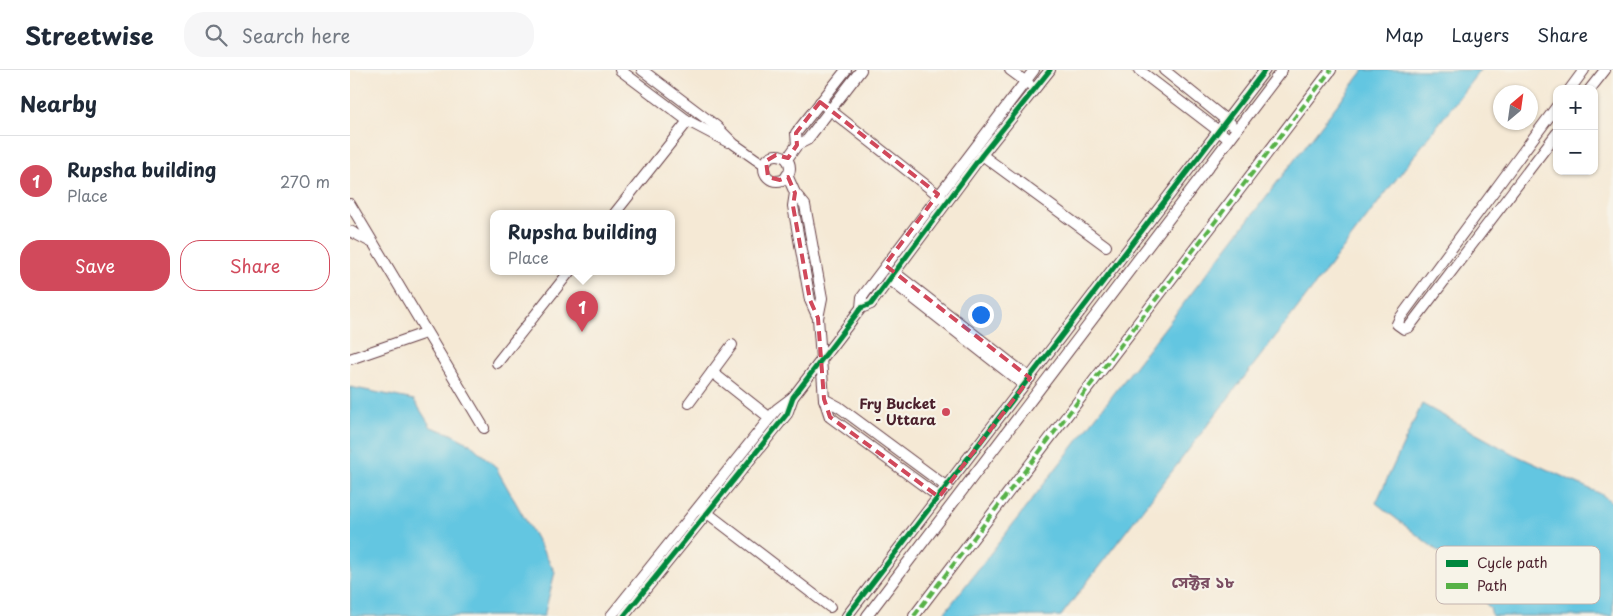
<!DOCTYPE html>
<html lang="en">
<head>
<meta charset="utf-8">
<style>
	body { margin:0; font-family:"Playpen Sans","Noto Sans Bengali",sans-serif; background:#f6f6f7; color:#1f2937 }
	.controls { position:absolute; right:15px; top:15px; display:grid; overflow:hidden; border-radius:10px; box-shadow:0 1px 4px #0004 }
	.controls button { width:45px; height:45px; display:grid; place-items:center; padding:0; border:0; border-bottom:1px solid #e0e1e3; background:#fff; color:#1f2937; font:25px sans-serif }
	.compass { position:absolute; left:1143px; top:15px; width:45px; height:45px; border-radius:50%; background:#fff; box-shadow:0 1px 4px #0004; rotate:29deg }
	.you { position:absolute; left:630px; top:244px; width:18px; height:18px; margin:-12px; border:4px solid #fff; border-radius:50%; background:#1a73e8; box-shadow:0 0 0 8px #1a73e833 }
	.badge { display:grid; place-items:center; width:32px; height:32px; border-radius:50%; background:#d1495b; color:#fff; font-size:16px; font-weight:700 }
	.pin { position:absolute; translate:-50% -41px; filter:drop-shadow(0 1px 2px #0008) }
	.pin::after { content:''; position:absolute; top:26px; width:18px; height:15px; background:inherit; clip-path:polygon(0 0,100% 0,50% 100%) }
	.popup { position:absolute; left:140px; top:140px; width:185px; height:65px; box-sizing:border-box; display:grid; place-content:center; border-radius:10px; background:#fff; filter:drop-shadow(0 1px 4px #0005); font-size:16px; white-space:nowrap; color:#747a83 }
	.popup b { font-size:19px; color:#1f2937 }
	.popup::after { content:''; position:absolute; left:50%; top:100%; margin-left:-10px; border:10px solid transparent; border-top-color:#fff }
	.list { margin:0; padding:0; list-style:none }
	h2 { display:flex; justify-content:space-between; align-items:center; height:65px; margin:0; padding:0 20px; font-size:21px }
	h2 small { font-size:16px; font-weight:400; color:#747a83 }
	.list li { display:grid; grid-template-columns:32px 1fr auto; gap:15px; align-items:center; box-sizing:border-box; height:90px; padding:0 20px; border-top:1px solid #e0e1e3 }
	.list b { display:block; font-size:19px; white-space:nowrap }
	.list p { margin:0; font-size:16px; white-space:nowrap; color:#747a83 }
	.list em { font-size:16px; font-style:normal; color:#747a83 }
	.actions { display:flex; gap:10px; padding:15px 20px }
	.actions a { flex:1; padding:11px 0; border:1px solid #d1495b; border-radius:20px; text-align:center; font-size:18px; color:#d1495b }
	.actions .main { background:#d1495b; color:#fff }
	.icon { flex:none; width:28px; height:28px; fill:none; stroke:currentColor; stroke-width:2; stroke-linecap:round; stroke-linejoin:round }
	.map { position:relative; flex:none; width:1263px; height:546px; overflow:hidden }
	header { display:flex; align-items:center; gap:30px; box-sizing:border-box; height:70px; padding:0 25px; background:#fff; border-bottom:1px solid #e0e1e3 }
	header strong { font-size:24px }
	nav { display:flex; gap:28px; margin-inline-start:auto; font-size:18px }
	.search { width:350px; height:45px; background:#f6f6f7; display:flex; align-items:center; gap:12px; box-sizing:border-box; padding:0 18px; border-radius:20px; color:#747a83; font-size:19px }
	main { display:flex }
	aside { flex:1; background:#fff }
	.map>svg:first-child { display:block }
	.water { fill:#63c6e1; stroke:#567286 }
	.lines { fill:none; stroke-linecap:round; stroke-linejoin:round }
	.minor-casing { stroke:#643d44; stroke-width:12 }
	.minor { stroke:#fff; stroke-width:10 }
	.quiet { stroke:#57b146; stroke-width:4; stroke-dasharray:8 4; stroke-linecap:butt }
	.cycleway-casing { stroke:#f7f3e8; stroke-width:8 }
	.cycleway { stroke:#00873e; stroke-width:5 }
	.marked { fill:none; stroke:#d1495b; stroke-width:4; stroke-dasharray:10 6; stroke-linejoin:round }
	.poi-dot { fill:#d1495b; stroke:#f7f3e8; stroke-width:2 }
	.labels { text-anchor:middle; stroke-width:4.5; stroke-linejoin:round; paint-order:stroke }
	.poi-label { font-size:14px; font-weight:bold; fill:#4a1f2b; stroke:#f7f3e8; text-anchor:end }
	.quarter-label { font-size:16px; font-weight:bold; fill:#7a4d62; stroke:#f7f3e8 }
	.key { fill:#f7f3e8; stroke:#c3b3af; stroke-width:1 }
	.key-label { font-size:14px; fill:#4a1f2b }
</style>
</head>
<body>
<header>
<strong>Streetwise</strong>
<div class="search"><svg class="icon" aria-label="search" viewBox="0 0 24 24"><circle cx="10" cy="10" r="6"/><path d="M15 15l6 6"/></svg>Search here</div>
<nav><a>Map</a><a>Layers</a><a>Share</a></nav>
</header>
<main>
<aside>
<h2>Nearby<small></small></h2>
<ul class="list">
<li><span class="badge">1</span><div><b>Rupsha building</b><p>Place</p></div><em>270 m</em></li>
</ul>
<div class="actions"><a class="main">Save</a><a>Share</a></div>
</aside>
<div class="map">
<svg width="1263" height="546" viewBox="0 0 1263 546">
	<rect width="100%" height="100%" fill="#f7f3e8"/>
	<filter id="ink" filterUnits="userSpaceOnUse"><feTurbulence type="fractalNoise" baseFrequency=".02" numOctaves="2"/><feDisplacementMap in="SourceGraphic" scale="10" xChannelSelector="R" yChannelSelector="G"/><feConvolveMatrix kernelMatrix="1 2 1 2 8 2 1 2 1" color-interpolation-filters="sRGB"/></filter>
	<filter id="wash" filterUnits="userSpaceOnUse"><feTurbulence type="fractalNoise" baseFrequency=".0096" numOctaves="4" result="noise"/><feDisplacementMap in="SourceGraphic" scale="20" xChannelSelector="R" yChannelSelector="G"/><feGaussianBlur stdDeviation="1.12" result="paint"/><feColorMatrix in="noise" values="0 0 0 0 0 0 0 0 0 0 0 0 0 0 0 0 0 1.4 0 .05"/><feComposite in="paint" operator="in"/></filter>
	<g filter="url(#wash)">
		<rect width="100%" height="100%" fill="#f5e9d5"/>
		<!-- water -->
		<g class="water">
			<polygon points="1014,0 1130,0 711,546 592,546"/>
			<polygon points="0,317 64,330 81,357 99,363 120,374 145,396 205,502 194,546 0,546"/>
			<polygon points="1072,334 1163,384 1251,424 1263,433 1263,546 1142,546 1140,538 1113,510 1108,484 1089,482 1026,433"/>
		</g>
	</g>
	<g filter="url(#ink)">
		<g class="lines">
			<defs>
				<g id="minor">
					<polyline points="270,0 338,51 378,72"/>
					<polyline points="292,0 366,56 384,74 414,95"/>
					<polyline points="660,0 679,14"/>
					<polyline points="789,0 875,66"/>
					<polyline points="814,0 881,54"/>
					<polyline points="1220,19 1234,0"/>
					<polyline points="1240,19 1255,0"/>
					<polyline points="470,32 591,127"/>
					<polyline points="1207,36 1050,248 1047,254 1054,259 1059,257 1207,63"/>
					<polyline points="447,75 446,63 496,0"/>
					<polyline points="632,85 756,176"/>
					<circle cx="427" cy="98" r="13"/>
					<polyline points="437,89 447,75 457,70 511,0"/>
					<polyline points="437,105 445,123 455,135 472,228 468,248 474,329 480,347 589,427"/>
					<polyline points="445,123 443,136 460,230 468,248"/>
					<polyline points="0,134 134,358"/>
					<polyline points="265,143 338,51"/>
					<polyline points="0,161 21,172"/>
					<polyline points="544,202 680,308"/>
					<polyline points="539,209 674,315"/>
					<polyline points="511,238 512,227 684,0"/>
					<polyline points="0,289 75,263"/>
					<polyline points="147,293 220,201"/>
					<polyline points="362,302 420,348"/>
					<polyline points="474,329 489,337 597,417"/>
					<polyline points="339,333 382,275"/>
					<polyline points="352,439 480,537"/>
					<polyline points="261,546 427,339 443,327"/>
					<polyline points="274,546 437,344 443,327 511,238 521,234 632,85 700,0"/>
					<polyline points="497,546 915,0"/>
					<polyline points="517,546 932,0"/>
					<polyline points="564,546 981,0"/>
				</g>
			</defs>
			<!-- minor casing -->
			<use href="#minor" class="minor-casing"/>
			<!-- minor -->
			<use href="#minor" class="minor"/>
			<!-- quiet -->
			<polyline class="quiet" points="564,546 981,0"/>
			<defs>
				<g id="cycleway">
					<polyline points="274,546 437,344 443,327 511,238 521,234 632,85 700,0"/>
					<polyline points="497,546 915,0"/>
				</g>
			</defs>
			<!-- cycleway casing -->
			<use href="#cycleway" class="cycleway-casing"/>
			<!-- cycleway -->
			<use href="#cycleway" class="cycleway"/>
		</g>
	</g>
	<!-- marked area -->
	<path class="marked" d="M470 32 588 124 535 195 680 308 589 427 480 347 474 329 468 248 460 230 443 136 445 123 438 107 430 110 418 107 416 91 426 85 438 88 447 75 446 63Z"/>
	<!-- markers -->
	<circle class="poi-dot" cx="596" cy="342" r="5"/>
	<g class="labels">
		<!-- poi labels -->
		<g class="poi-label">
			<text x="586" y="339">Fry Bucket<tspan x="586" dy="16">- Uttara</tspan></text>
		</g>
		<!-- quarter labels -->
		<g class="quarter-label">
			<text x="853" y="518">সেক্টর ১৮</text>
		</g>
	</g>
	<!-- legend -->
	<rect x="1086" y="476" width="164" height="58" rx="8" class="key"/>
	<rect x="1096" y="490" width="22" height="7" fill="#00873e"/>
	<rect x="1096" y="513" width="22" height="6" fill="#57b146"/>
	<g class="key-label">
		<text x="1127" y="498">Cycle path</text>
		<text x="1127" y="521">Path</text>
	</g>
</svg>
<div class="controls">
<button>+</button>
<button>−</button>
</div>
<svg class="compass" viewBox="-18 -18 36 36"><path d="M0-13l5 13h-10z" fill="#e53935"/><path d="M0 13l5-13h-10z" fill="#747a83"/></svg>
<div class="you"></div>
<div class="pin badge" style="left:232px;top:262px">1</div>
<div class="popup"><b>Rupsha building</b>Place</div>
</div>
</main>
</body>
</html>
